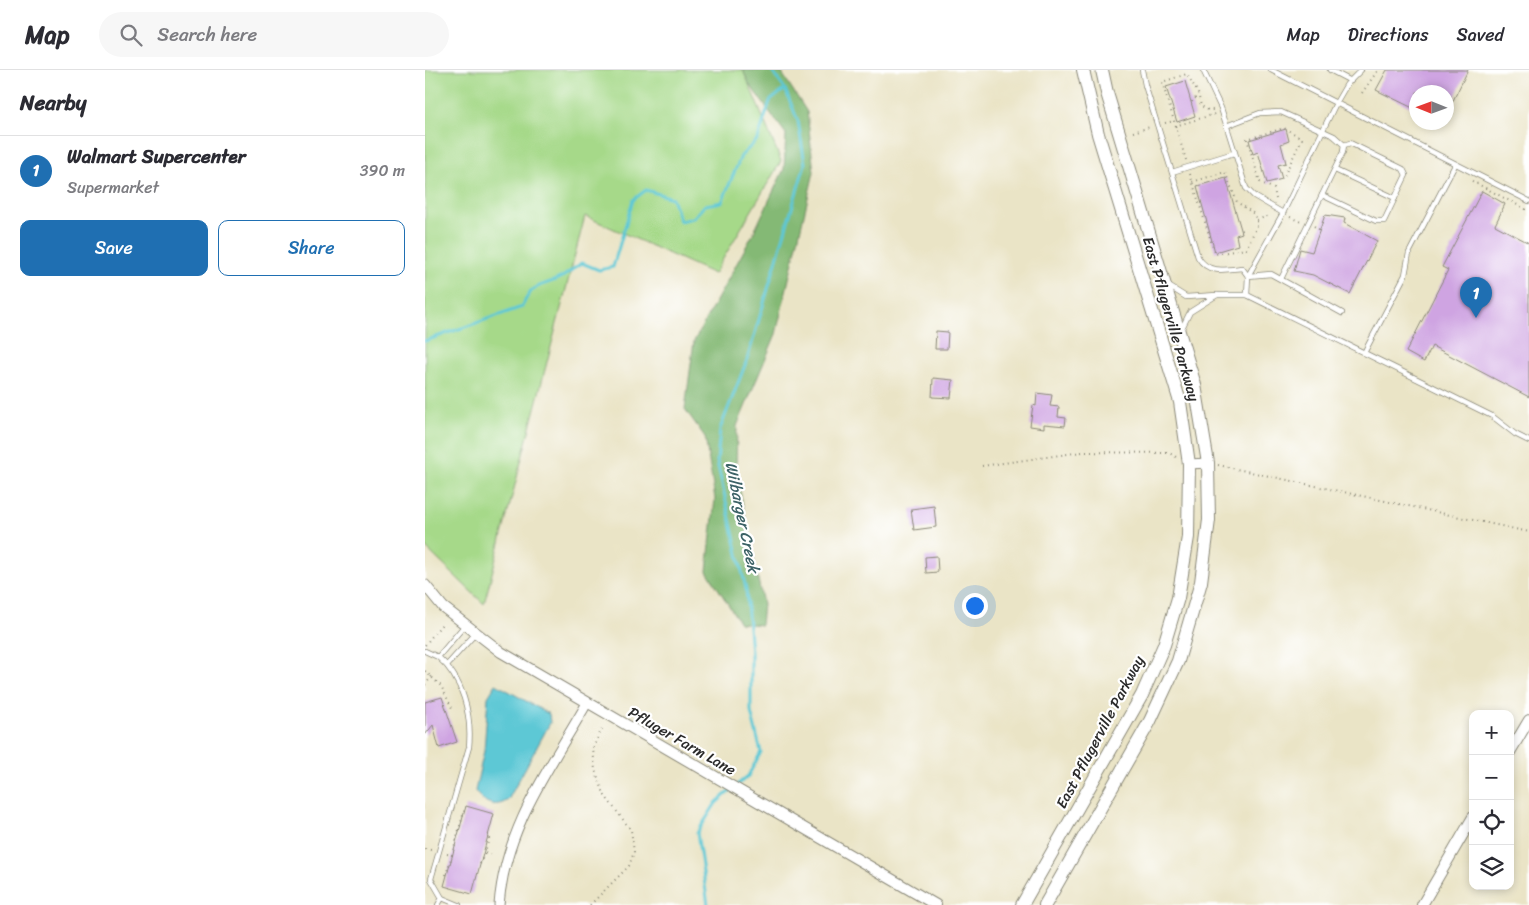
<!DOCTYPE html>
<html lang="en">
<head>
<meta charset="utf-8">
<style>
	body { margin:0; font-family:Sriracha,sans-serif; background:#f7f7f7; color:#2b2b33 }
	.controls { position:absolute; right:15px; bottom:15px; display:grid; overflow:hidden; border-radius:10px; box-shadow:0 2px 8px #0003 }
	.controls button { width:45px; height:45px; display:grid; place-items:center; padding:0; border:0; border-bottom:1px solid #e1e1e2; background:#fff; color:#2b2b33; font:25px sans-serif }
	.compass { position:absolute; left:984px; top:15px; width:45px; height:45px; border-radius:50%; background:#fff; box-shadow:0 2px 8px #0003; rotate:271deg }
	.you { position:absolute; left:549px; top:535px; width:18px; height:18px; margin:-12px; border:4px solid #fff; border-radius:50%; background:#1a73e8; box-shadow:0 0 0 8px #1a73e833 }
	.badge { display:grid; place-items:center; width:32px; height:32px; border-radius:50%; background:#1f6fb2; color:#fff; font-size:16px; font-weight:700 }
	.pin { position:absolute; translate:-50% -41px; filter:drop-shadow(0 1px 2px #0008) }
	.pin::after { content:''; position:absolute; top:26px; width:18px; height:15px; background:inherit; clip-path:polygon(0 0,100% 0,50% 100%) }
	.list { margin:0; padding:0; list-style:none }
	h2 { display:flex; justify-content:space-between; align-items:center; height:65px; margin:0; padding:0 20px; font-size:21px }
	h2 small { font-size:16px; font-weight:400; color:#7c7c81 }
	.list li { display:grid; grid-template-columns:32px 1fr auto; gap:15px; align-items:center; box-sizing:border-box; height:70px; padding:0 20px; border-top:1px solid #e1e1e2 }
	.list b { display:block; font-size:19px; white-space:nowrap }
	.list p { margin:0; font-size:16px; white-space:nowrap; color:#7c7c81 }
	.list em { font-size:16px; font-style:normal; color:#7c7c81 }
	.actions { display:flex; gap:10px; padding:15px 20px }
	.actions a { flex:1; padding:11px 0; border:1px solid #1f6fb2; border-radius:10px; text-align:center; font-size:18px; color:#1f6fb2 }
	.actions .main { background:#1f6fb2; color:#fff }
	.icon { flex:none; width:28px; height:28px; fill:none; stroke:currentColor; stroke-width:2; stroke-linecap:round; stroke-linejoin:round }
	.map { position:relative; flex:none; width:1104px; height:835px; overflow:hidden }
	header { display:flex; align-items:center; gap:30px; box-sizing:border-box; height:70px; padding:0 25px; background:#fff; border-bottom:1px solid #e1e1e2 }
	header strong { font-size:24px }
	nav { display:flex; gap:28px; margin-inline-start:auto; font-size:18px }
	.search { width:350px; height:45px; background:#f7f7f7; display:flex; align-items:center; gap:12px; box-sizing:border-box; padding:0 18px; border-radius:28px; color:#7c7c81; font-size:19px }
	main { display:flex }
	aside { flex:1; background:#fff }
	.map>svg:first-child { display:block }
	.green { fill:#a6d989; stroke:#68825a }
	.forest { fill:#84b975; stroke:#587250 }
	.water { fill:#5dc8d5; stroke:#447a80 }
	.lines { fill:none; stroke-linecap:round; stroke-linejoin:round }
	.stream { stroke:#5dc8d5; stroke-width:3 }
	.building { fill:#cfa4e2 }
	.service-casing { stroke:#8a8878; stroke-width:6 }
	.minor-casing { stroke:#8a8878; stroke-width:11 }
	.tertiary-casing { stroke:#8a8878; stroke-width:12 }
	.secondary-casing { stroke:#8a8878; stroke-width:14 }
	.path { stroke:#8a8878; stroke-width:2; stroke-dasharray:1 4; stroke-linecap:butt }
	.service { stroke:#fff; stroke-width:4.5 }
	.minor { stroke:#fff; stroke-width:9 }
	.tertiary { stroke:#fff; stroke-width:10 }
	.secondary { stroke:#fff; stroke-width:12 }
	.labels { text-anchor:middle; stroke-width:4.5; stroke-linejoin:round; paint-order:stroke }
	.street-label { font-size:15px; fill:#2b2b2b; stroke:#fff }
	.water-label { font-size:16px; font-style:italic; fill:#3c6266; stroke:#fff }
</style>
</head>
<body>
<header>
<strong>Map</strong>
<div class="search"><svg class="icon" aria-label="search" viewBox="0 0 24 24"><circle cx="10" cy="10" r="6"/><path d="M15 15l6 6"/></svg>Search here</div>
<nav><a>Map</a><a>Directions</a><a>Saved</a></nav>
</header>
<main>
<aside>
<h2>Nearby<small></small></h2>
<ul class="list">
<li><span class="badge">1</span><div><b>Walmart Supercenter</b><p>Supermarket</p></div><em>390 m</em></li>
</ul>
<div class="actions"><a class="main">Save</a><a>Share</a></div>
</aside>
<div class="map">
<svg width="1104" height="835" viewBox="0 0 1104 835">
	<rect width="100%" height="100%" fill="#fff"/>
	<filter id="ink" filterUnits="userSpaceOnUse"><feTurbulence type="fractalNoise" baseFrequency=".02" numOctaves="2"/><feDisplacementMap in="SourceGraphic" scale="10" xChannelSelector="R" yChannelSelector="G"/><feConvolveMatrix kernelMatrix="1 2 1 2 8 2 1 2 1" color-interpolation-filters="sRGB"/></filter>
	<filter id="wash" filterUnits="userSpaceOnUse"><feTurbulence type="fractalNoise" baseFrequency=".0096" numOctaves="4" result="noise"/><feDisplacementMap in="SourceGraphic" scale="20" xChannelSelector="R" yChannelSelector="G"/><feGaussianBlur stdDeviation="1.12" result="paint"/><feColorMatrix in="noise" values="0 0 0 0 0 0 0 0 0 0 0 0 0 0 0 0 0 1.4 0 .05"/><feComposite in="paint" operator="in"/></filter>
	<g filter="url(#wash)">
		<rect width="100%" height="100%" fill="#eae4c6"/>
		<!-- green -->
		<polygon class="green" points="0,0 318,0 356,91 289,204 160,146 59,534 0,477"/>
		<!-- forest -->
		<polygon class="forest" points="318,0 355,0 382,42 389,102 351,264 312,356 311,401 338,534 336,555 315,553 282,501 290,429 280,367 260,339 269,271 328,164 359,99 361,64 324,14"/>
		<!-- water -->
		<path class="water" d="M71 614 124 644 125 653 83 730C70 739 58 733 50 721L59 681 63 627Z"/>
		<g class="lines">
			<!-- stream -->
			<g class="stream">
				<path d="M0 271 97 237C109 210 115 219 137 207 144 203 150 197 157 193L174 200 188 197 208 130 221 120 247 128 255 151 268 148 280 135 297 132 316 86 333 69 345 31 360 19"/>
				<polyline points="312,715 323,706 336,682 326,642 326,583 321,519 292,392 295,359 322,290 380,94 373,51 360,19 346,0"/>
				<polyline points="283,835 272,763 291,733 307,719"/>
			</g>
		</g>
		<g id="blocks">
			<!-- building -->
			<g class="building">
				<polygon points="962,0 1043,0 1022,43 1022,22 992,22 992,40 951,20"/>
				<polygon points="760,11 770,46 752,52 741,17"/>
				<polygon points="861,59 864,71 856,74 861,93 853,95 857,109 842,113 833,82 828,84 824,70"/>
				<polygon points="801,108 817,163 811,165 813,175 790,182 772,116"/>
				<polygon points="1057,121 1080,134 1070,155 1104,173 1104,327 1007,276 999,292 981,282 1023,200 1017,197"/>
				<polygon points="900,145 920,148 919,153 952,171 925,224 888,205 869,201 875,179 887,182"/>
				<polygon points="511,261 523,262 522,279 510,279"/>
				<polygon points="508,308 528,310 526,328 507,327"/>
				<polygon points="612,323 627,325 625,336 634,337 633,347 641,348 640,356 619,354 619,358 605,356 608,335 611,336"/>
				<polygon points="509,436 511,457 489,460 486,439"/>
				<polygon points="512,486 513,502 501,503 500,487"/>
				<polygon points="17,627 32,672 14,678 8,655 0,665 0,632"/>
				<polygon points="41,736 69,744 47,824 19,816"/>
			</g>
		</g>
	</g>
	<g filter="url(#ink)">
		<use href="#blocks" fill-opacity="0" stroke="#8a8878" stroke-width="1"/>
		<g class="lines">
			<defs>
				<g id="service">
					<path d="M717 0 720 15 773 187C783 204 799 200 817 198L823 206 822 225"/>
					<polyline points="778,0 796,38 821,118 829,126 858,143 823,206"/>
					<polyline points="846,0 1104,131"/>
					<polyline points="905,0 926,11"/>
					<polyline points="801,56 835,43 856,42 909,66 919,75 918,82 856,209"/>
					<polyline points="910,100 970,128"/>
					<polyline points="747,102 809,83"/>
					<polyline points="897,125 951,151 959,151 981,105 978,99 925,73 919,75"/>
					<polyline points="858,143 911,33 922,14 936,0"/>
					<polyline points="823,206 846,204 917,243"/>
					<polyline points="745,217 761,227 792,225 765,242 757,258"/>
					<polyline points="792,225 822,225 1067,346 1090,364 1104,371"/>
					<polyline points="939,283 980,205 984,183 1030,95"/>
					<polyline points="0,581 13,587 40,555"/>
					<path d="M13 587C38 608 47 645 44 677L6 809 17 828"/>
					<polyline points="22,595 51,563"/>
					<polyline points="13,835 17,828 34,835"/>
				</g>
				<g id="minor">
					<polyline points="764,394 783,393"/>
					<path d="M74 835C80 757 125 698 162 633"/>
				</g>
				<g id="tertiary">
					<polyline points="0,515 18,537 76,582 511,835"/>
					<polyline points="1085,682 1104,650"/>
					<polyline points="997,835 1048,747"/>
				</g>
				<g id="secondary">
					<polyline points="597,835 717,625 739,575 753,528 763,467 764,394 755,332 673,64 658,0"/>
					<polyline points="620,835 725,651 753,591 776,512 784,450 783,393 770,315 682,23 677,0"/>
				</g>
			</defs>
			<!-- service casing -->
			<use href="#service" class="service-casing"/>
			<!-- minor casing -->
			<use href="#minor" class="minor-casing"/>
			<!-- tertiary casing -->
			<use href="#tertiary" class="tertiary-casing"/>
			<!-- secondary casing -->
			<use href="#secondary" class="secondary-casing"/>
			<!-- path -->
			<g class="path">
				<polyline points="937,23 953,0"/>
				<polyline points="767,32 768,29 774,27"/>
				<polyline points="740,53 749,51"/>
				<polyline points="750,56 790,44"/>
				<polyline points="708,62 725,57"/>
				<polyline points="761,90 737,12 762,4 773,23 776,36 783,40 788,40"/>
				<polyline points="765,104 790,184 821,179 833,154 829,144 812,132 800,102 767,112"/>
				<polyline points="1047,111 1104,141"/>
				<polyline points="851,129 849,119 835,112 822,69 859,58 875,67 877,69 859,106"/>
				<polyline points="865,147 876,152"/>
				<polyline points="832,150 845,145"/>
				<polyline points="889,156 895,160"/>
				<polyline points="793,395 1104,462"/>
				<polyline points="557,396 657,382 744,383 753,388"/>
				<polyline points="0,575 17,554"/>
				<polyline points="0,601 16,616 27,638"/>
				<polyline points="0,615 7,606"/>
				<polyline points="63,765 65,765 60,782 68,785"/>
				<polyline points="0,779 6,780"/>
				<polyline points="22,784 27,785 40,738"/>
				<polyline points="55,794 60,782"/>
				<polyline points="21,805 27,785"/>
				<polyline points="165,835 204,796 209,782 206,760 180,726 170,700 168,678 177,659"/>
			</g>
			<!-- service -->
			<use href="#service" class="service"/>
			<!-- minor -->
			<use href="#minor" class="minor"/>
			<!-- tertiary -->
			<use href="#tertiary" class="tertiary"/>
			<!-- secondary -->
			<use href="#secondary" class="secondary"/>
		</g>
	</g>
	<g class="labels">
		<!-- street labels -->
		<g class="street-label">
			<text transform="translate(746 249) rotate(74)" y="5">East Pflugerville Parkway</text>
			<text transform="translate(675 662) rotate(-62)" y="5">East Pflugerville Parkway</text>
			<text transform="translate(257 671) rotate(30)" y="5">Pfluger Farm Lane</text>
		</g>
		<!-- water labels -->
		<g class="water-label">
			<text transform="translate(318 447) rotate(78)" y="6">Wilbarger Creek</text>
		</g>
	</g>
</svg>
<div class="controls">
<button>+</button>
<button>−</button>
<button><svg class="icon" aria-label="locate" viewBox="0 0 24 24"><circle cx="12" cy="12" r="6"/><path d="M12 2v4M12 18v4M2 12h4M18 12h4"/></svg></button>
<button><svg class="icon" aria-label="layers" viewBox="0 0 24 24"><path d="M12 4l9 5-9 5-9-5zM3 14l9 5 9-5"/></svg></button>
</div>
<svg class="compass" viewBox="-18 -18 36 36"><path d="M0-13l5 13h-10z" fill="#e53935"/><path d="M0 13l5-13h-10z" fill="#7c7c81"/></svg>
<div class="you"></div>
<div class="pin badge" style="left:1051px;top:248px">1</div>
</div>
</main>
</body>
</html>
